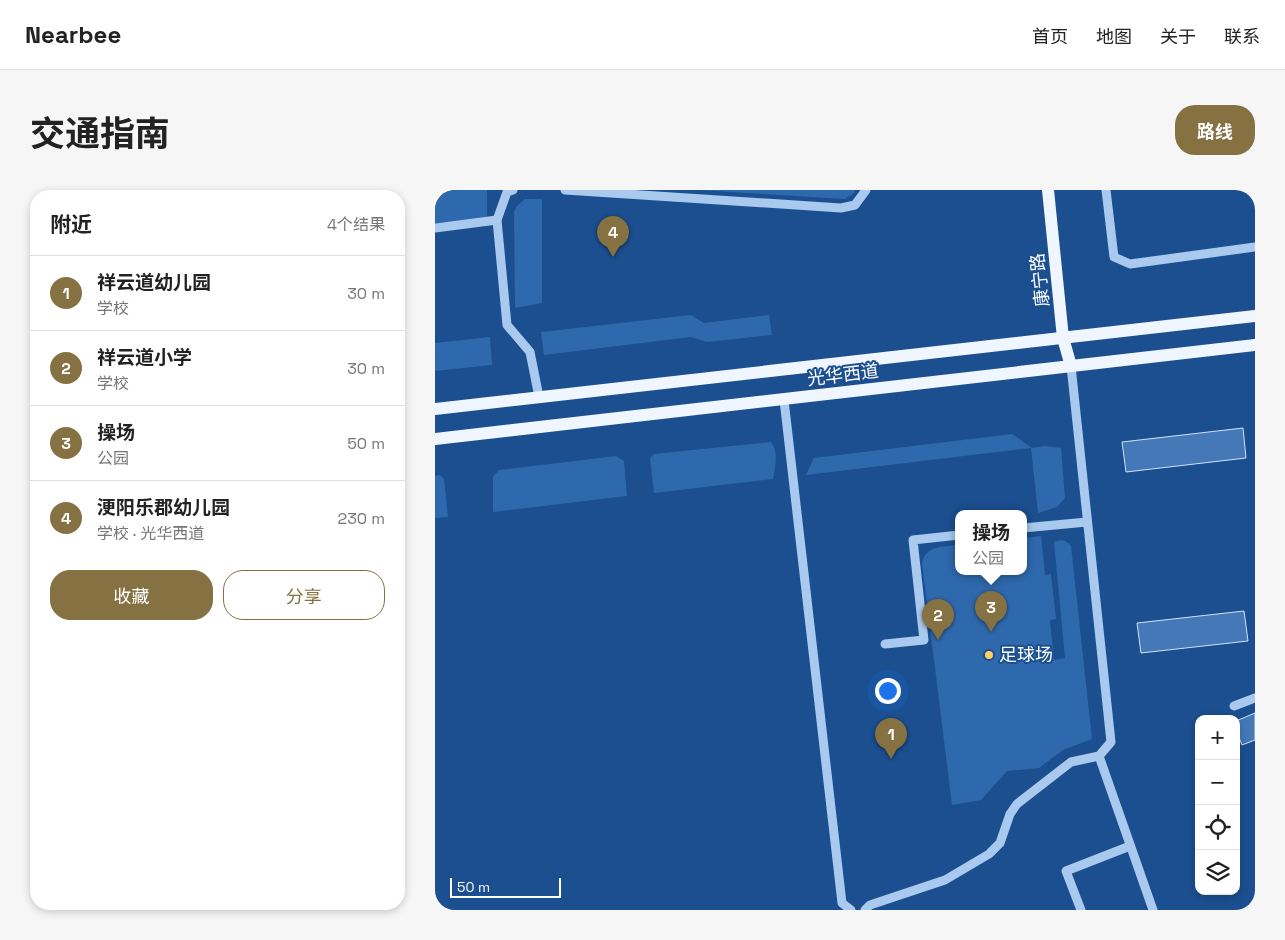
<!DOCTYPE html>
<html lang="zh">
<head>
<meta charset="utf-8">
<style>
	body { margin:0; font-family:"Space Grotesk","Noto Sans SC",sans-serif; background:#f6f6f6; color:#222 }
	.controls { position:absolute; right:15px; bottom:15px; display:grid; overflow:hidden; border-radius:10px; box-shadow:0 2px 8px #0003 }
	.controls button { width:45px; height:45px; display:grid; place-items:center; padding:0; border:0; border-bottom:1px solid #e0e0e0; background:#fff; color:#222; font:25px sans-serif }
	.scale { position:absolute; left:15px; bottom:12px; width:111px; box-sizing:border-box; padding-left:5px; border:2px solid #fff; border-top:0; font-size:14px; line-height:18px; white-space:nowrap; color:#fff; -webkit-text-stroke:4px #1b4f8f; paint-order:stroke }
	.you { position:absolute; left:452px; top:500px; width:18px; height:18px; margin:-12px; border:4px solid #fff; border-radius:50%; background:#1a73e8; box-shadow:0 0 0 8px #1a73e833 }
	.badge { display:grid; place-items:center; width:32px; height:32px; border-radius:50%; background:#857141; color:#fff; font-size:16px; font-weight:700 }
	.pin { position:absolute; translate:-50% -41px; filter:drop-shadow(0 1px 2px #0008) }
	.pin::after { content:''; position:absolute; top:26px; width:18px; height:15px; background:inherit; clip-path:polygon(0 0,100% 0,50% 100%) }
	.popup { position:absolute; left:520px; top:320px; width:72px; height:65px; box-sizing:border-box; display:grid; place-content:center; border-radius:10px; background:#fff; filter:drop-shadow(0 1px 4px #0005); font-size:16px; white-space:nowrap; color:#767676 }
	.popup b { font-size:19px; color:#222 }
	.popup::after { content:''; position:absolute; left:50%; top:100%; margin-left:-10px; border:10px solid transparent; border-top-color:#fff }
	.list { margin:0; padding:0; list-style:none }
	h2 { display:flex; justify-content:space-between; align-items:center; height:65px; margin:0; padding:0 20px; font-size:21px }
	h2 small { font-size:16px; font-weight:400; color:#767676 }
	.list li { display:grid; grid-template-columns:32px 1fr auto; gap:15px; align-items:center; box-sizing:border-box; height:75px; padding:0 20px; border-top:1px solid #e0e0e0 }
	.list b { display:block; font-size:19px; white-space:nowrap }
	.list p { margin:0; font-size:16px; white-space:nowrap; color:#767676 }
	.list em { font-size:16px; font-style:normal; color:#767676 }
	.actions { display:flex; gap:10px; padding:15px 20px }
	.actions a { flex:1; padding:11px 0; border:1px solid #857141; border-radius:20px; text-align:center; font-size:18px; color:#857141 }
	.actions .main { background:#857141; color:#fff }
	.icon { flex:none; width:28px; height:28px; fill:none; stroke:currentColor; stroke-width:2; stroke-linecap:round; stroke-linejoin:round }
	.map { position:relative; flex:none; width:820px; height:720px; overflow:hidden; border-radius:20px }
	header { display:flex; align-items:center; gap:30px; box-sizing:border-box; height:70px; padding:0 25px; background:#fff; border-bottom:1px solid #e0e0e0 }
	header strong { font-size:24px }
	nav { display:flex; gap:28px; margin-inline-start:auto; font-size:18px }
	.intro { display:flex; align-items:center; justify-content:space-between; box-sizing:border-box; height:120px; padding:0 30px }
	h1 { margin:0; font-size:35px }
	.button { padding:12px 22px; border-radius:20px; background:#857141; color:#fff; font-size:18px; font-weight:700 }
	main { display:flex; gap:30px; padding:0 30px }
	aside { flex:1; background:#fff; border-radius:20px; box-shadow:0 2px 8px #0003 }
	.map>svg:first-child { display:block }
	.green { fill:#2e69ad }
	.building { fill:#4478b7; stroke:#cfe3fa }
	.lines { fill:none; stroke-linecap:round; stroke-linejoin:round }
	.minor { stroke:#a9c9ee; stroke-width:9 }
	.major { stroke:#f0f6ff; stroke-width:12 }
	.poi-dot { fill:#ffd166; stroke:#1b4f8f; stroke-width:2 }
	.labels { text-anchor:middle; stroke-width:4; stroke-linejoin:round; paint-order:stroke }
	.street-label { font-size:18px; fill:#fff; stroke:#1b4f8f }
	.poi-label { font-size:18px; fill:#fff; stroke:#1b4f8f; text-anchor:start }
</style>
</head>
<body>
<header>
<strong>Nearbee</strong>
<nav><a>首页</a><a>地图</a><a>关于</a><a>联系</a></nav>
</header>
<div class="intro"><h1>交通指南</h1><a class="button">路线</a></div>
<main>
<aside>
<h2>附近<small>4个结果</small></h2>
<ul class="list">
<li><span class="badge">1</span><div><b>祥云道幼儿园</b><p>学校</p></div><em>30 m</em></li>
<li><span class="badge">2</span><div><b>祥云道小学</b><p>学校</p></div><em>30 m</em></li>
<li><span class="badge">3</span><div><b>操场</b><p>公园</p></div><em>50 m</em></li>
<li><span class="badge">4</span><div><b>浭阳乐郡幼儿园</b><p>学校 · 光华西道</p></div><em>230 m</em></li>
</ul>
<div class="actions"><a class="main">收藏</a><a>分享</a></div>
</aside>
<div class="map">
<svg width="820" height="720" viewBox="0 0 820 720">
	<rect width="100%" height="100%" fill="#1b4f8f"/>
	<!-- green -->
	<g class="green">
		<polygon points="0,0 52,0 52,28 0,33"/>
		<polygon points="264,0 420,0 419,3 410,9"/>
		<polygon points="90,9 107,9 107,113 80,118 79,22 82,16"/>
		<polygon points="256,125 269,133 334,125 337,145 272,152 256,147 109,165 106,142"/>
		<polygon points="55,147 57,175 0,181 0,153"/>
		<polygon points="577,244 597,258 610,256 626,258 630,308 622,317 603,323 596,258 371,285 379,268"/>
		<path d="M336 252C344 263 340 276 338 289L219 303 215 268 219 264Z"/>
		<polygon points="181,266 189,271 192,306 58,322 58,287 64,280"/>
		<polygon points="5,285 9,289 13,327 0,328 0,286"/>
		<path d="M606 346 610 385 616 384 621 429 615 430 619 470 630 468 619 352C627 349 631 350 636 356L657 549 628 560 604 578 572 581 546 610 517 615 487 373C491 355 508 357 523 355L524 381H588L589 348Z"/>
	</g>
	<!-- building -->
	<g class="building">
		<polygon points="808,238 811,268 691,282 687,252"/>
		<polygon points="809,421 813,451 706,463 702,433"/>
		<polygon points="820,523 820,550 807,555 801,540 801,531"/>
	</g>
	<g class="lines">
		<!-- minor -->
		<g class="minor">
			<polyline points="78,0 72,2 62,30 72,135 95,162 104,207"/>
			<polyline points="130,0 406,18 420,15 431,0"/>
			<polyline points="671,0 679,67 695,74 820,57"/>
			<polyline points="0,38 62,30"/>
			<polyline points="349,210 407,713 416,720"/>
			<polyline points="588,338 652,332"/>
			<polyline points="450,454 489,450 478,350 524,345"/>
			<polyline points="799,516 820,508"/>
			<polyline points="664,566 718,720"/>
			<polyline points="430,720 435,715 510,690 554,664 565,653 575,624 582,614 636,572 664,566 676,552 636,176"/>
			<polyline points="646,720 631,681 695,656"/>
		</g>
		<!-- major -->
		<g class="major">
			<polyline points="613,0 628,148 636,176"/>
			<polyline points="0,219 820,126"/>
			<polyline points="0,249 820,155"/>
		</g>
	</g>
	<!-- markers -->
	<circle class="poi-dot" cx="554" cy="465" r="5"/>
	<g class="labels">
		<!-- street labels -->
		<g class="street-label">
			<text transform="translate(605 90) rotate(-96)" y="6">康宁路</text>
			<text transform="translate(408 185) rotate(-7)" y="6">光华西道</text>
		</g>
		<!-- poi labels -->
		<g class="poi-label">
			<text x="564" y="471">足球场</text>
		</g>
	</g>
</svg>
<div class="controls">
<button>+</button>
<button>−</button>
<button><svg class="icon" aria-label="locate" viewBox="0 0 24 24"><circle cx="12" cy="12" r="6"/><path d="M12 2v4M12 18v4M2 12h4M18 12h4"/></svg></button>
<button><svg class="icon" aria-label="layers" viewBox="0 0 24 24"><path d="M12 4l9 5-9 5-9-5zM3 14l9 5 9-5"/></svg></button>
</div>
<div class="scale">50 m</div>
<div class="you"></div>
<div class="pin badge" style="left:456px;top:569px">1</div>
<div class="pin badge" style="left:503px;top:450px">2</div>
<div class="pin badge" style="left:556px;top:442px">3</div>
<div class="popup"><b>操场</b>公园</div>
<div class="pin badge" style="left:178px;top:67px">4</div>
</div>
</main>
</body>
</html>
